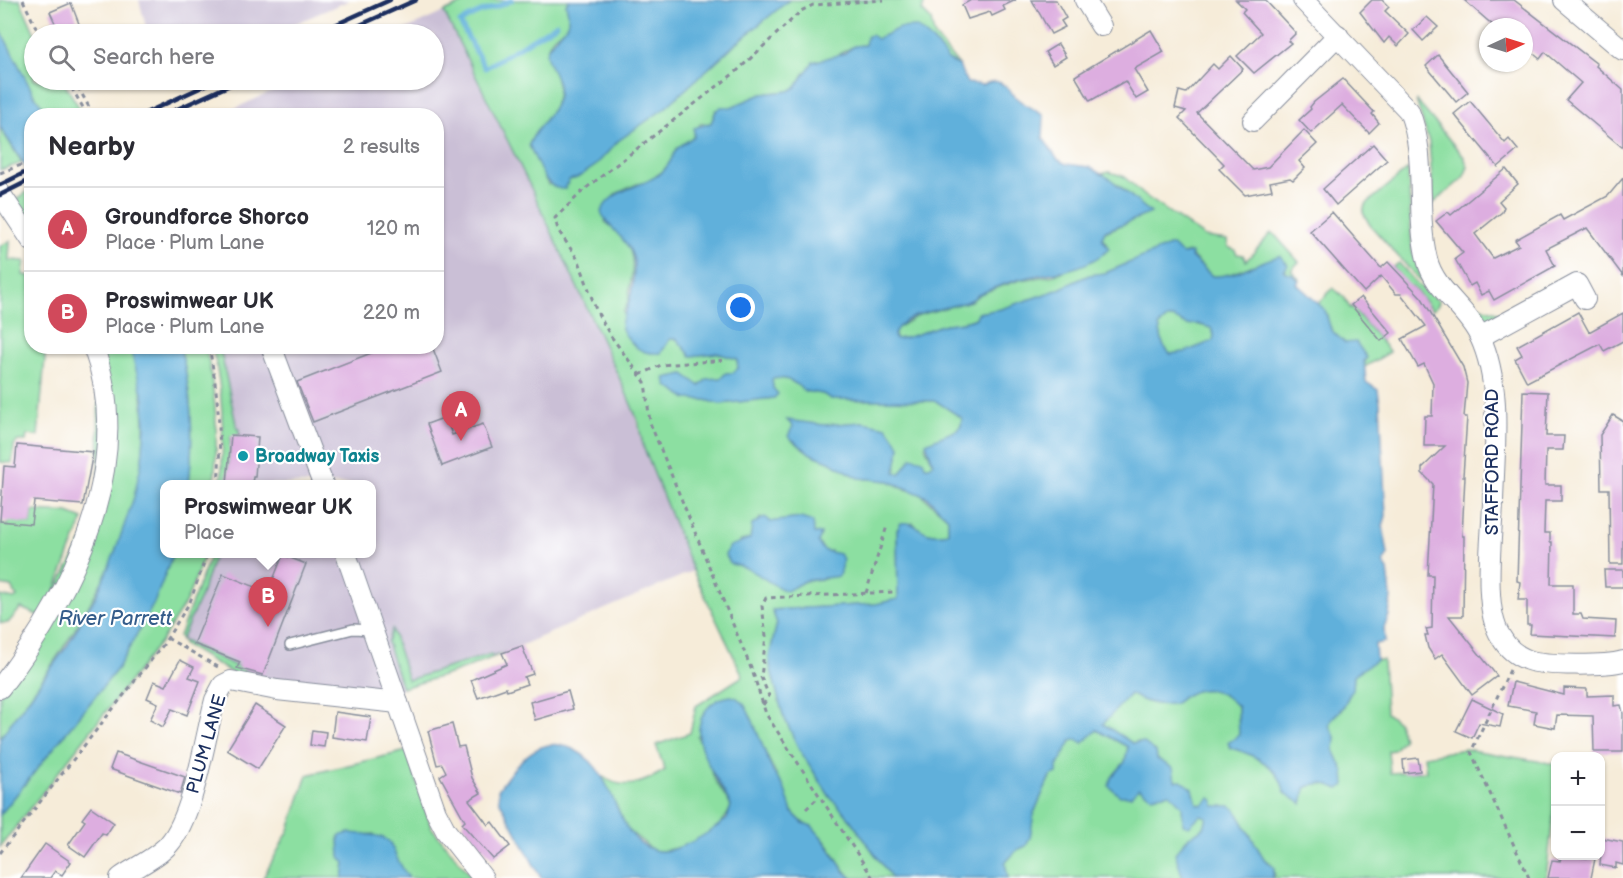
<!DOCTYPE html>
<html lang="en">
<head>
<meta charset="utf-8">
<style>
	body { margin:0; font-family:"Balsamiq Sans",sans-serif; background:#f2f2f3; color:#2b2b33 }
	.controls { position:absolute; right:18px; bottom:18px; display:grid; overflow:hidden; border-radius:12px; box-shadow:0 2px 4px #0004 }
	.controls button { width:54px; height:54px; display:grid; place-items:center; padding:0; border:0; border-bottom:2px solid #e1e1e2; background:#fff; color:#2b2b33; font:30px sans-serif }
	.compass { position:absolute; left:1479px; top:18px; width:54px; height:54px; border-radius:50%; background:#fff; box-shadow:0 2px 4px #0004; rotate:86deg }
	.you { position:absolute; left:741px; top:308px; width:21px; height:21px; margin:-15px; border:4px solid #fff; border-radius:50%; background:#1a73e8; box-shadow:0 0 0 9px #1a73e833 }
	.badge { display:grid; place-items:center; width:39px; height:39px; border-radius:50%; background:#d1495b; color:#fff; font-size:20px; font-weight:700 }
	.pin { position:absolute; translate:-50% -50px; filter:drop-shadow(0 2px 3px #0008) }
	.pin::after { content:''; position:absolute; top:32px; width:21px; height:18px; background:inherit; clip-path:polygon(0 0,100% 0,50% 100%) }
	.popup { position:absolute; left:160px; top:480px; width:216px; height:78px; box-sizing:border-box; display:grid; place-content:center; border-radius:12px; background:#fff; filter:drop-shadow(0 2px 4px #0005); font-size:20px; white-space:nowrap; color:#7c7c81 }
	.popup b { font-size:22px; color:#2b2b33 }
	.popup::after { content:''; position:absolute; left:50%; top:100%; margin-left:-12px; border:12px solid transparent; border-top-color:#fff }
	.list { margin:0; padding:0; list-style:none }
	h2 { display:flex; justify-content:space-between; align-items:center; height:78px; margin:0; padding:0 24px; font-size:26px }
	h2 small { font-size:20px; font-weight:400; color:#7c7c81 }
	.list li { display:grid; grid-template-columns:39px 1fr auto; gap:18px; align-items:center; box-sizing:border-box; height:84px; padding:0 24px; border-top:2px solid #e1e1e2 }
	.list b { display:block; font-size:22px; white-space:nowrap }
	.list p { margin:0; font-size:20px; white-space:nowrap; color:#7c7c81 }
	.list em { font-size:20px; font-style:normal; color:#7c7c81 }
	.icon { flex:none; width:33px; height:33px; fill:none; stroke:currentColor; stroke-width:2; stroke-linecap:round; stroke-linejoin:round }
	.map { position:relative; flex:none; width:1623px; height:878px; overflow:hidden }
	.search { position:absolute; background:#fff; box-shadow:0 2px 4px #0004; left:24px; top:24px; width:420px; height:66px; display:flex; align-items:center; gap:15px; box-sizing:border-box; padding:0 21px; border-radius:33px; color:#7c7c81; font-size:22px }
	.panel { position:absolute; background:#fff; box-shadow:0 2px 4px #0004; left:24px; top:108px; width:420px; height:246px; border-radius:24px }
	.map>svg:first-child { display:block }
	.industrial { fill:#cabfd6 }
	.green { fill:#8cdfa1; stroke:#548780; stroke-width:1.5; fill-rule:evenodd }
	.water { fill:#61b0db; stroke:#3e709c; stroke-width:1.5; fill-rule:evenodd }
	.lines { fill:none; stroke-linecap:round; stroke-linejoin:round }
	.stream { stroke:#61b0db; stroke-width:5 }
	.building { fill:#ddaee0 }
	.lane-casing { stroke:#888e9c; stroke-width:12 }
	.street-casing { stroke:#888e9c; stroke-width:22 }
	.path { stroke:#888e9c; stroke-width:3; stroke-dasharray:4.5 4.5; stroke-linecap:butt }
	.lane { stroke:#fff; stroke-width:9 }
	.street { stroke:#fff; stroke-width:20 }
	.rail { stroke:#1b2f5e; stroke-width:4.5 }
	.culture-dot { fill:#0f9aa8; stroke:#fff; stroke-width:2 }
	.labels { text-anchor:middle; stroke-width:4.5; stroke-linejoin:round; paint-order:stroke }
	.culture-label { font-size:18px; font-weight:bold; fill:#0d838f; stroke:#fff; text-anchor:start }
	.street-label { font-size:18px; fill:#1b2f5e; stroke:#fff }
	.water-label { font-size:20px; font-style:italic; fill:#345c8a; stroke:#fff }
</style>
</head>
<body>
<div class="map">
<svg width="1623" height="878" viewBox="0 0 1623 878">
	<rect width="100%" height="100%" fill="#fff"/>
	<filter id="ink" filterUnits="userSpaceOnUse"><feTurbulence type="fractalNoise" baseFrequency=".0167" numOctaves="2"/><feDisplacementMap in="SourceGraphic" scale="12" xChannelSelector="R" yChannelSelector="G"/><feConvolveMatrix kernelMatrix="1 2 1 2 8 2 1 2 1" color-interpolation-filters="sRGB"/></filter>
	<filter id="wash" filterUnits="userSpaceOnUse"><feTurbulence type="fractalNoise" baseFrequency=".008" numOctaves="4" result="noise"/><feDisplacementMap in="SourceGraphic" scale="24" xChannelSelector="R" yChannelSelector="G"/><feGaussianBlur stdDeviation="1.35" result="paint"/><feColorMatrix in="noise" values="0 0 0 0 0 0 0 0 0 0 0 0 0 0 0 0 0 1.4 0 .05"/><feComposite in="paint" operator="in"/></filter>
	<g filter="url(#wash)">
		<rect width="100%" height="100%" fill="#f6ecd9"/>
		<!-- industrial -->
		<g class="industrial">
			<polygon points="139,0 350,0 271,34 148,34"/>
			<polygon points="444,12 533,192 633,407 643,446 693,571 506,652 492,657 491,654 387,694 261,678 181,640 200,598 215,554 372,554 372,484 227,484 231,435 239,429 237,429 220,347 436,346 436,116 220,115 298,80 434,80 434,34 395,34"/>
		</g>
		<!-- green -->
		<g class="green">
			<polygon points="0,0 20,0 35,34 34,80 62,80 84,115 49,115 34,95 0,29"/>
			<path d="M470 0H569L566 4C576 37 554 26 548 47 544 64 562 78 557 97 553 116 535 127 529 145L548 185 577 178 595 166 618 141 665 108 733 46 789 0H925L922 11 931 20 934 35 959 66 948 60 933 41 893 31 866 45 854 46 805 72 796 88 789 91 762 94 731 107 716 110 711 123 700 124 694 136 676 149 674 157 663 171 645 183 637 184 615 194 605 222C629 238 636 255 631 281 628 294 631 301 623 312L660 353 670 339H677L691 356 717 353 737 359 738 368 733 373H726L722 378 707 379 699 386 684 374 665 378 687 399 706 400 720 404 774 398 772 379C785 376 795 381 804 391L823 394 831 399 936 401 962 418 961 426 957 430 925 446 933 463 930 466 906 467 900 474 895 472 900 446 863 422 824 425 788 421 793 426 792 440 811 454 829 461 859 478 889 481 904 489 918 492 948 518V533C932 536 925 534 913 523L897 530 898 599 876 604 772 610 777 623 769 657 770 666 783 715 799 749 830 797 846 814 892 878H852C841 868 835 853 825 841 815 828 800 824 792 811 786 803 787 793 782 785 770 764 760 743 752 719L697 736 715 780 731 806C723 833 681 851 654 851L628 830 602 776C623 792 645 783 665 770L656 745 690 733 696 706 743 676 693 571 643 446 638 421 624 388 533 192 444 12ZM760 518 770 522 801 518 813 528 814 533 821 534 818 542 825 552 831 551 825 579 804 581 794 587 739 565 740 541 750 539Z"/>
			<polygon points="1416,100 1464,157 1468,167 1463,178 1434,203 1429,142"/>
			<polygon points="0,127 22,163 0,170"/>
			<polygon points="1408,169 1412,250 1423,284 1370,225 1363,213 1365,205"/>
			<path d="M1109 172 1123 176 1144 195 1205 237 1227 240 1228 247 1235 250 1237 254 1243 255 1246 261 1271 233 1274 234 1299 262 1291 270 1300 280 1286 273V262C1260 254 1238 278 1212 276L1188 252 1182 254 1171 245 1105 273 1089 275 1057 290 1001 309 978 313 976 318C965 324 951 322 939 326 927 330 910 339 895 339V329L919 315 971 301 982 293 1020 280 1055 275 1105 253 1107 244 1102 238 1105 232 1150 213 1119 185 1101 174Z"/>
			<polygon points="31,189 31,234 15,201"/>
			<polygon points="10,241 9,260 25,261 23,275 31,276 32,346 46,347 38,436 27,435 26,441 18,441 14,445 12,463 0,462 0,246"/>
			<polygon points="1399,263 1418,285 1439,301 1438,305 1432,310 1412,286 1409,287 1393,267"/>
			<path d="M1333 288 1344 297 1350 308 1352 307 1390 352 1363 368 1367 358 1356 343H1345C1335 335 1328 328 1327 314L1318 304Z"/>
			<polygon points="1470,303 1503,314 1491,319 1483,318"/>
			<path d="M1173 318C1187 322 1197 324 1211 328L1214 335 1213 341 1185 352 1170 354 1163 345 1159 326 1167 319Z"/>
			<path d="M98 347H130C182 490 80 628 0 738V695L99 510Z"/>
			<path d="M180 347H206C216 399 219 432 214 484H189C194 439 192 391 180 347Z"/>
			<path d="M212 347H220L237 429H239V436H231L227 484H221C224 438 224 392 212 347Z"/>
			<polygon points="33,511 68,513 83,519 44,618 21,608 8,623 0,623 0,596 14,599 17,597 11,587 0,585 0,522 7,526 9,521 31,524"/>
			<polygon points="173,554 205,554 186,602 161,641 0,847 0,815 118,668 154,603"/>
			<polygon points="211,554 215,554 200,598 181,640 261,678 387,694 388,697 235,675 183,644 179,636"/>
			<polygon points="392,629 408,680 491,654 492,657 506,652 456,672 402,688 387,642"/>
			<path d="M1376 660H1383L1386 713 1398 722 1403 739 1394 750 1388 751 1390 773 1426 771 1424 756 1465 749 1555 764V799L1546 878H1273L1275 874 1271 863 1264 859 1235 809 1197 804 1181 780 1175 781 1157 759 1156 751 1138 741 1132 743 1102 724 1130 694C1142 701 1157 706 1171 704 1176 704 1180 699 1183 697 1205 683 1222 690 1238 707L1239 735 1229 743 1231 748C1253 754 1281 767 1284 792L1302 804 1305 788C1319 781 1326 783 1339 789L1344 772 1334 750 1335 737 1329 725C1331 716 1337 715 1342 709 1347 702 1347 696 1353 690L1354 675Z"/>
			<polygon points="1097,730 1128,747 1125,762 1111,778 1140,788 1151,796 1170,793 1183,806 1182,815 1189,825 1201,815 1207,817 1204,828 1189,837 1176,853 1183,878 1008,878 1005,863 1017,850 1026,846 1034,813 1046,785 1071,741"/>
			<polygon points="407,751 431,827 473,878 409,878 374,834 339,836 340,857 345,862 343,878 263,878 289,830 307,775"/>
		</g>
		<!-- water -->
		<g class="water">
			<path d="M569 0H789L733 46 665 108 618 141 595 166 577 178 569 180 565 189C544 191 538 162 529 145 536 124 562 110 558 85 556 73 547 64 546 53 554 29 575 35 566 4Z"/>
			<path d="M916 27 933 41 948 60 959 66 967 83 983 85C1002 75 1006 89 1019 100 1027 106 1036 110 1044 116L1043 138 1057 159 1066 164 1089 167 1109 178 1151 213 1105 231 1102 238 1109 249C1081 274 1049 271 1017 280 1004 284 990 289 978 295 975 296 974 299 971 300 953 309 901 310 894 335L895 339C910 339 927 330 939 326 951 322 965 324 976 318L978 313 1001 309 1057 290 1089 275 1105 273 1171 245 1182 254 1192 253 1191 257 1212 276C1236 278 1257 261 1280 256L1288 265 1284 270 1286 273 1292 274 1299 281 1297 284 1325 310 1331 330 1345 343 1356 342 1367 358 1364 361 1366 382 1378 390 1380 403 1386 516 1383 526 1388 554 1383 563 1388 570 1391 596 1389 615 1384 628 1385 642 1375 644 1376 660 1354 675 1353 690C1347 696 1347 702 1342 708 1337 715 1331 716 1329 725L1335 737 1334 750 1344 772 1345 785 1339 789C1326 783 1319 781 1305 788L1302 804 1284 792C1281 767 1253 754 1231 748L1228 743 1239 735 1238 707C1222 690 1205 683 1183 697 1180 699 1176 704 1171 704 1157 706 1142 701 1130 694L1103 724 1132 743 1143 742 1156 752 1157 759 1173 768 1175 781 1181 780 1193 789 1197 804 1203 805 1210 798 1214 801V806H1231L1235 809 1264 859 1274 867 1273 878H1183L1175 853 1189 837 1204 828 1207 817 1201 815 1189 826 1183 824 1182 806 1170 793 1151 796 1139 788 1131 796H1120L1109 786 1111 778 1125 762 1128 747 1097 730 1083 743 1077 739 1071 741 1057 767V773L1050 776 1034 813 1030 838 1026 846 1017 850 1005 863 1008 878H892L846 814 830 797 799 749 783 715 770 666 769 657 777 623 772 610 876 604 898 599 897 530 901 523C920 520 918 539 948 533V518L927 497 889 481 859 478 829 461 811 454 788 436 793 426 787 420 824 425 863 422 887 427 900 446 895 472 900 474 912 457 923 460 925 466H930L933 463 926 443 957 430 961 426 962 418 936 401 831 399 823 394 804 391C795 381 785 376 772 379L773 388 778 394 774 398 720 404 706 400 687 399 667 386 665 378 684 374 700 386 707 379 721 378 726 373H733L738 368 737 359 717 353 691 356 677 339H670L661 353C648 354 640 352 632 343 613 323 624 321 629 302 632 294 635 269 634 261 630 240 609 230 601 212 612 187 641 189 661 173 669 167 671 159 676 150 679 145 689 141 694 136V128L711 123 716 111 721 107H731L762 94 789 91 796 87 813 62 845 53 854 46 865 45 867 36 871 35 877 39 899 28ZM1173 318 1187 325 1198 324 1211 328 1214 335 1213 341 1185 352 1170 354 1163 345 1159 326 1167 319Z"/>
			<polygon points="0,29 34,95 49,115 32,116 31,175 0,127"/>
			<path d="M130 347H180C192 391 194 439 189 484H164V554H173L154 603 118 668 0 815V738L67 646 97 594 115 552 134 497 142 460 145 427 144 400Z"/>
			<path d="M765 517 770 522 801 518 813 522 814 533 821 534 818 542C822 553 829 551 839 554L843 559 839 576 804 581 787 591C765 583 755 567 731 564L725 555 730 546 750 539 752 525Z"/>
			<path d="M731 696 737 698 744 704 752 719 773 772 784 787 792 812 803 823 812 826 823 839 845 872 852 878H541L499 800 498 790C513 768 535 737 565 746 620 763 609 836 654 850 673 857 712 831 727 819L731 806C719 777 686 744 704 713 711 702 719 698 731 696Z"/>
			<path d="M349 833C403 836 382 840 409 878H343L345 863 340 857 339 836Z"/>
		</g>
		<g class="lines">
			<!-- stream -->
			<path class="stream" d="M512 0C495 9 475 11 460 23L485 68 557 24"/>
		</g>
		<g id="blocks">
			<!-- building -->
			<g class="building">
				<polygon points="971,0 1016,0 1003,6 1005,10 992,16 990,12 968,19 962,5"/>
				<polygon points="1032,0 1056,0 1066,18 1061,21 1065,27 1051,34"/>
				<polygon points="1236,0 1265,0 1296,33 1288,41 1291,43 1254,73 1237,56 1261,33 1242,12 1245,9"/>
				<polygon points="1372,0 1382,0 1389,7 1385,11 1409,34 1398,46 1389,37 1384,43 1360,12"/>
				<polygon points="1464,0 1514,0 1597,64 1596,66 1623,90 1623,148 1566,100 1581,83 1545,52 1540,59 1524,46 1524,27 1495,27"/>
				<polygon points="71,3 81,29 60,34 50,12"/>
				<polygon points="1427,17 1438,27 1423,41 1413,30"/>
				<polygon points="1151,30 1164,52 1134,69 1148,92 1136,99 1125,81 1090,101 1075,76"/>
				<polygon points="1058,44 1066,57 1053,65 1045,52"/>
				<polygon points="1438,55 1468,92 1456,102 1426,66"/>
				<polygon points="1231,56 1243,69 1197,113 1253,170 1268,167 1304,130 1317,144 1299,161 1305,168 1293,180 1290,178 1270,182 1272,190 1245,195 1219,169 1224,164 1179,118 1186,111 1175,108 1179,91 1186,93 1213,64 1218,69"/>
				<polygon points="1343,79 1374,112 1372,114 1379,123 1369,133 1342,105 1311,133 1299,120 1311,109 1310,107 1314,102"/>
				<polygon points="1470,101 1505,143 1509,139 1518,150 1498,167 1454,114"/>
				<polygon points="1373,144 1387,160 1336,205 1323,189"/>
				<polygon points="1506,169 1518,184 1499,201 1504,207 1502,212 1475,234 1493,258 1519,245 1515,240 1560,215 1563,220 1608,196 1623,178 1623,276 1587,228 1546,249 1555,266 1494,300 1489,291 1481,295 1475,283 1470,286 1455,259 1463,253 1436,221 1448,212 1451,215"/>
				<polygon points="1332,212 1381,268 1388,262 1422,298 1463,367 1467,383 1464,417 1467,417 1463,476 1465,476 1462,536 1464,536 1463,616 1449,616 1497,676 1472,695 1442,654 1435,659 1428,648 1425,635 1428,635 1426,629 1432,628 1433,575 1428,575 1433,484 1422,473 1422,468 1445,446 1424,446 1425,416 1432,416 1433,383 1424,364 1418,367 1402,339 1426,326 1401,294 1396,294 1381,276 1364,292 1310,231"/>
				<polygon points="1361,297 1391,333 1381,341 1351,305"/>
				<polygon points="1578,312 1589,332 1623,313 1623,341 1604,351 1600,344 1527,382 1515,359 1522,355 1517,346"/>
				<polygon points="389,346 432,346 442,372 313,422 297,382"/>
				<polygon points="1523,391 1548,392 1546,436 1564,436 1563,450 1546,450 1545,485 1561,485 1561,501 1545,501 1544,533 1550,533 1550,542 1552,542 1551,584 1573,584 1573,614 1581,614 1583,619 1616,621 1615,638 1530,634 1531,625 1527,625 1527,600 1518,600 1520,582 1517,581"/>
				<polygon points="1613,415 1623,421 1623,564 1610,564 1609,489 1601,489 1600,435"/>
				<polygon points="446,417 452,435 483,424 492,447 442,466 427,424"/>
				<polygon points="231,435 258,437 255,477 253,477 252,484 227,484"/>
				<polygon points="17,445 93,452 83,505 34,501 31,524 0,521 4,466 15,467"/>
				<polygon points="283,555 306,564 263,675 237,668 240,662 194,644 223,574 268,592"/>
				<polygon points="1604,570 1623,570 1623,587 1605,587"/>
				<polygon points="522,646 533,674 524,677 527,684 507,691 506,688 478,698 471,680 507,664 502,653"/>
				<polygon points="180,660 194,667 189,677 200,681 187,715 172,709 163,727 150,720 158,703 147,698 154,681 166,686"/>
				<polygon points="1513,682 1564,695 1564,688 1587,689 1587,696 1614,695 1614,706 1621,705 1623,713 1623,752 1594,752 1593,716 1557,715 1555,728 1534,724 1536,711 1508,706"/>
				<polygon points="568,691 573,709 535,720 530,702"/>
				<polygon points="1472,699 1503,714 1500,727 1479,723 1472,738 1456,731"/>
				<polygon points="255,705 286,725 258,769 227,750"/>
				<polygon points="335,712 371,717 367,742 332,737"/>
				<polygon points="452,724 458,747 464,746 472,778 481,793 469,800 488,825 492,822 510,846 493,859 462,824 465,821 440,776 446,772 442,764 437,765 428,731"/>
				<polygon points="312,730 326,732 324,747 310,745"/>
				<polygon points="116,753 185,777 180,794 110,769"/>
				<polygon points="1418,758 1420,771 1404,773 1403,760"/>
				<polygon points="91,807 114,823 106,835 102,833 85,857 68,845 85,821 82,819"/>
				<polygon points="1602,838 1623,842 1623,865 1616,863 1616,868 1600,865"/>
				<polygon points="45,844 71,862 62,875 55,871 50,878 21,878"/>
				<polygon points="1562,855 1595,859 1591,878 1548,878 1552,860 1560,861"/>
			</g>
		</g>
	</g>
	<g filter="url(#ink)">
		<use href="#blocks" fill-opacity="0" stroke="#888e9c" stroke-width="1.5"/>
		<g class="lines">
			<defs>
				<polyline id="lane" points="290,645 353,629 372,630"/>
				<g id="street">
					<polyline points="1085,0 1101,26"/>
					<path d="M1303 0 1409 111C1428 158 1415 211 1427 259 1434 290 1467 308 1480 337 1503 387 1494 450 1493 503 1492 539 1482 608 1501 637 1507 648 1517 656 1528 660 1545 666 1606 666 1623 661"/>
					<polyline points="1564,0 1623,50"/>
					<polyline points="1253,121 1338,35"/>
					<polyline points="0,193 32,241"/>
					<polyline points="1480,337 1577,284 1585,299"/>
					<polyline points="271,346 323,484"/>
					<polyline points="346,554 436,812 446,831 483,878"/>
					<path d="M0 688C72 595 137 465 93 346"/>
					<path d="M120 878C135 867 157 858 169 844 194 815 205 738 215 700L223 685 231 681 277 690 398 703"/>
				</g>
			</defs>
			<!-- lane casing -->
			<use href="#lane" class="lane-casing"/>
			<!-- street casing -->
			<use href="#street" class="street-casing"/>
			<!-- path -->
			<g class="path">
				<polyline points="23,0 39,34"/>
				<polyline points="67,80 88,116"/>
				<polyline points="78,87 94,116"/>
				<polyline points="0,173 32,161"/>
				<path d="M209 346C218 394 222 437 218 484"/>
				<polyline points="640,375 661,365 726,360"/>
				<polyline points="866,593 887,526"/>
				<polyline points="167,638 218,667"/>
				<polyline points="1510,670 1471,752 1529,878"/>
				<polyline points="763,705 769,696 761,677 766,636 762,606 766,598 893,592"/>
				<polyline points="806,809 819,797"/>
				<polyline points="0,853 163,645 190,602 207,554"/>
				<polyline points="873,878 766,714 753,673 650,423 645,382 610,335 596,310 579,261 558,230 555,218 585,189 737,71 801,11 813,5 884,0"/>
			</g>
			<!-- lane -->
			<use href="#lane" class="lane"/>
			<!-- street -->
			<use href="#street" class="street"/>
			<!-- rail -->
			<g class="rail">
				<polyline points="315,34 390,0"/>
				<polyline points="340,34 416,0"/>
				<polyline points="139,116 217,80"/>
				<polyline points="162,116 241,80"/>
				<polyline points="0,185 32,169"/>
				<polyline points="0,195 32,179"/>
			</g>
		</g>
	</g>
	<!-- markers -->
	<circle class="culture-dot" cx="243" cy="456" r="6"/>
	<g class="labels">
		<!-- culture labels -->
		<g class="culture-label">
			<text x="255" y="462">Broadway Taxis</text>
		</g>
		<!-- street labels -->
		<g class="street-label">
			<text transform="translate(1492 462) rotate(-90)" y="6">STAFFORD ROAD</text>
			<text transform="translate(206 744) rotate(-74)" y="6">PLUM LANE</text>
		</g>
		<!-- water labels -->
		<g class="water-label">
			<text x="115" y="625">River Parrett</text>
		</g>
	</g>
</svg>
<div class="controls">
<button>+</button>
<button>−</button>
</div>
<svg class="compass" viewBox="-18 -18 36 36"><path d="M0-13l5 13h-10z" fill="#e53935"/><path d="M0 13l5-13h-10z" fill="#7c7c81"/></svg>
<div class="you"></div>
<div class="pin badge" style="left:461px;top:441px">A</div>
<div class="pin badge" style="left:268px;top:627px">B</div>
<div class="popup"><b>Proswimwear UK</b>Place</div>
<div class="search"><svg class="icon" aria-label="search" viewBox="0 0 24 24"><circle cx="10" cy="10" r="6"/><path d="M15 15l6 6"/></svg>Search here</div>
<section class="panel">
<h2>Nearby<small>2 results</small></h2>
<ul class="list">
<li><span class="badge">A</span><div><b>Groundforce Shorco</b><p>Place · Plum Lane</p></div><em>120 m</em></li>
<li><span class="badge">B</span><div><b>Proswimwear UK</b><p>Place · Plum Lane</p></div><em>220 m</em></li>
</ul>
</section>
</div>
</body>
</html>
